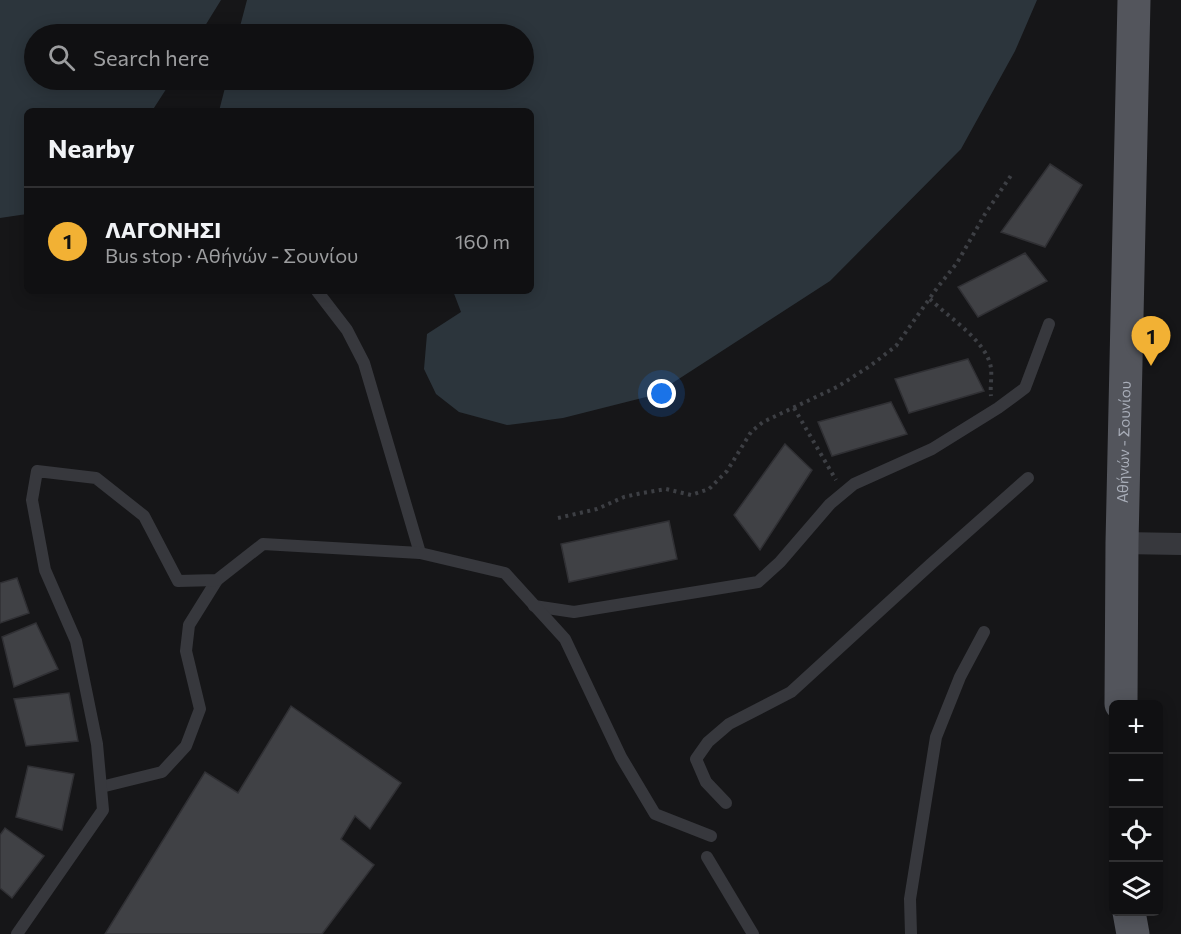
<!DOCTYPE html>
<html lang="en">
<head>
<meta charset="utf-8">
<style>
	body { margin:0; font-family:Commissioner,sans-serif; background:#1e1e20; color:#f1f3f6 }
	.controls { position:absolute; right:18px; bottom:18px; display:grid; overflow:hidden; border-radius:9px; box-shadow:0 3px 15px #0003 }
	.controls button { width:54px; height:54px; display:grid; place-items:center; padding:0; border:0; border-bottom:2px solid #303032; background:#101012; color:#f1f3f6; font:30px sans-serif }
	.you { position:absolute; left:662px; top:394px; width:21px; height:21px; margin:-15px; border:4px solid #fff; border-radius:50%; background:#1a73e8; box-shadow:0 0 0 9px #1a73e833 }
	.badge { display:grid; place-items:center; width:39px; height:39px; border-radius:50%; background:#f2b134; color:#111; font-size:20px; font-weight:700 }
	.pin { position:absolute; translate:-50% -50px; filter:drop-shadow(0 2px 3px #0008) }
	.pin::after { content:''; position:absolute; top:32px; width:21px; height:18px; background:inherit; clip-path:polygon(0 0,100% 0,50% 100%) }
	.list { margin:0; padding:0; list-style:none }
	h2 { display:flex; justify-content:space-between; align-items:center; height:78px; margin:0; padding:0 24px; font-size:26px }
	h2 small { font-size:20px; font-weight:400; color:#9c9d9f }
	.list li { display:grid; grid-template-columns:39px 1fr auto; gap:18px; align-items:center; box-sizing:border-box; height:108px; padding:0 24px; border-top:2px solid #303032 }
	.list b { display:block; font-size:22px; white-space:nowrap }
	.list p { margin:0; font-size:20px; white-space:nowrap; color:#9c9d9f }
	.list em { font-size:20px; font-style:normal; color:#9c9d9f }
	.icon { flex:none; width:33px; height:33px; fill:none; stroke:currentColor; stroke-width:2; stroke-linecap:round; stroke-linejoin:round }
	.map { position:relative; flex:none; width:1181px; height:934px; overflow:hidden }
	.search { position:absolute; background:#101012; box-shadow:0 3px 15px #0003; left:24px; top:24px; width:510px; height:66px; display:flex; align-items:center; gap:15px; box-sizing:border-box; padding:0 21px; border-radius:33px; color:#9c9d9f; font-size:22px }
	.panel { position:absolute; background:#101012; box-shadow:0 3px 15px #0003; left:24px; top:108px; width:510px; height:186px; border-radius:9px }
	.map>svg:first-child { display:block }
	.water { fill:#2c353c }
	.building { fill:#404145; stroke:#303034; stroke-width:1.5 }
	.lines { fill:none; stroke-linecap:round; stroke-linejoin:round }
	.path { stroke:#3d3f44; stroke-width:4; stroke-dasharray:3 4.5; stroke-linecap:butt }
	.service { stroke:#37383d; stroke-width:12 }
	.minor { stroke:#37383d; stroke-width:22 }
	.primary { stroke:#53555c; stroke-width:33 }
	.labels { text-anchor:middle; stroke-width:4.5; stroke-linejoin:round; paint-order:stroke }
	.street-label { font-size:15px; fill:#a8adb8; stroke:#111113 }
</style>
</head>
<body>
<div class="map">
<svg width="1181" height="934" viewBox="0 0 1181 934">
	<rect width="100%" height="100%" fill="#161618"/>
	<!-- water -->
	<g class="water">
		<polygon points="0,0 221,0 200,34 34,34 34,80 172,80 152,111 27,111 27,214 0,218"/>
		<polygon points="247,0 1037,0 1015,51 961,149 830,281 654,395 563,418 507,425 459,412 436,394 424,369 427,334 461,312 453,291 531,291 531,111 219,111 227,80 524,80 524,34 238,34"/>
	</g>
	<!-- building -->
	<g class="building">
		<polygon points="1050,164 1082,185 1045,247 1001,232"/>
		<polygon points="1025,253 1047,281 978,317 958,287"/>
		<polygon points="968,359 984,391 909,413 895,379"/>
		<polygon points="891,402 907,434 832,456 818,422"/>
		<polygon points="785,444 812,470 760,550 734,515"/>
		<polygon points="669,521 677,559 569,582 561,544"/>
		<polygon points="17,578 29,613 0,623 0,583"/>
		<polygon points="36,623 58,669 14,687 2,637"/>
		<polygon points="69,693 78,741 26,746 14,699"/>
		<polygon points="291,706 401,783 370,829 355,816 341,839 374,865 322,934 105,934 205,772 238,793"/>
		<polygon points="28,766 74,774 62,830 16,817"/>
		<polygon points="5,828 44,856 12,898 0,888 0,835"/>
	</g>
	<g class="lines">
		<!-- path -->
		<g class="path">
			<path d="M930 299C949 318 987 341 991 368 992 377 990 387 991 396"/>
			<polyline points="794,408 836,480"/>
			<polyline points="558,518 597,509 624,497 642,493 666,489 691,495 709,489 727,471 751,432 763,422 837,387 870,366 896,346 937,288 957,263 985,214 1012,174"/>
		</g>
		<!-- service -->
		<g class="service">
			<polyline points="317,291 347,330 364,363 420,553"/>
			<polyline points="534,606 574,612 758,582 780,562 830,504 854,484 932,449 998,408 1025,388 1049,324"/>
			<polyline points="101,787 162,772 186,746 200,709 186,651 189,625 217,580"/>
			<polyline points="726,803 706,782 696,759 708,742 729,724 791,692 931,564 1028,478"/>
			<polyline points="707,857 753,934"/>
			<polyline points="17,934 103,810 97,744 76,641 45,570 32,500 37,471 96,478 144,516 178,581 217,580 263,544 420,553 505,573 565,639 621,757 655,814 711,836"/>
			<polyline points="911,934 910,899 936,737 960,677 984,632"/>
		</g>
		<!-- minor -->
		<polyline class="minor" points="1122,543 1181,544"/>
		<!-- primary -->
		<g class="primary">
			<path id="s1" d="M1121 704 1122 543 1134 0"/>
			<polyline points="1129,912 1133,934"/>
		</g>
	</g>
	<g class="labels">
		<!-- street labels -->
		<g class="street-label">
			<text dy="5" stroke="none"><textPath href="#s1" startOffset="262">Αθήνών - Σουνίου</textPath></text>
		</g>
	</g>
</svg>
<div class="controls">
<button>+</button>
<button>−</button>
<button><svg class="icon" aria-label="locate" viewBox="0 0 24 24"><circle cx="12" cy="12" r="6"/><path d="M12 2v4M12 18v4M2 12h4M18 12h4"/></svg></button>
<button><svg class="icon" aria-label="layers" viewBox="0 0 24 24"><path d="M12 4l9 5-9 5-9-5zM3 14l9 5 9-5"/></svg></button>
</div>
<div class="you"></div>
<div class="pin badge" style="left:1151px;top:366px">1</div>
<div class="search"><svg class="icon" aria-label="search" viewBox="0 0 24 24"><circle cx="10" cy="10" r="6"/><path d="M15 15l6 6"/></svg>Search here</div>
<section class="panel">
<h2>Nearby<small></small></h2>
<ul class="list">
<li><span class="badge">1</span><div><b>ΛΑΓΟΝΗΣΙ</b><p>Bus stop · Αθήνών - Σουνίου</p></div><em>160 m</em></li>
</ul>
</section>
</div>
</body>
</html>
